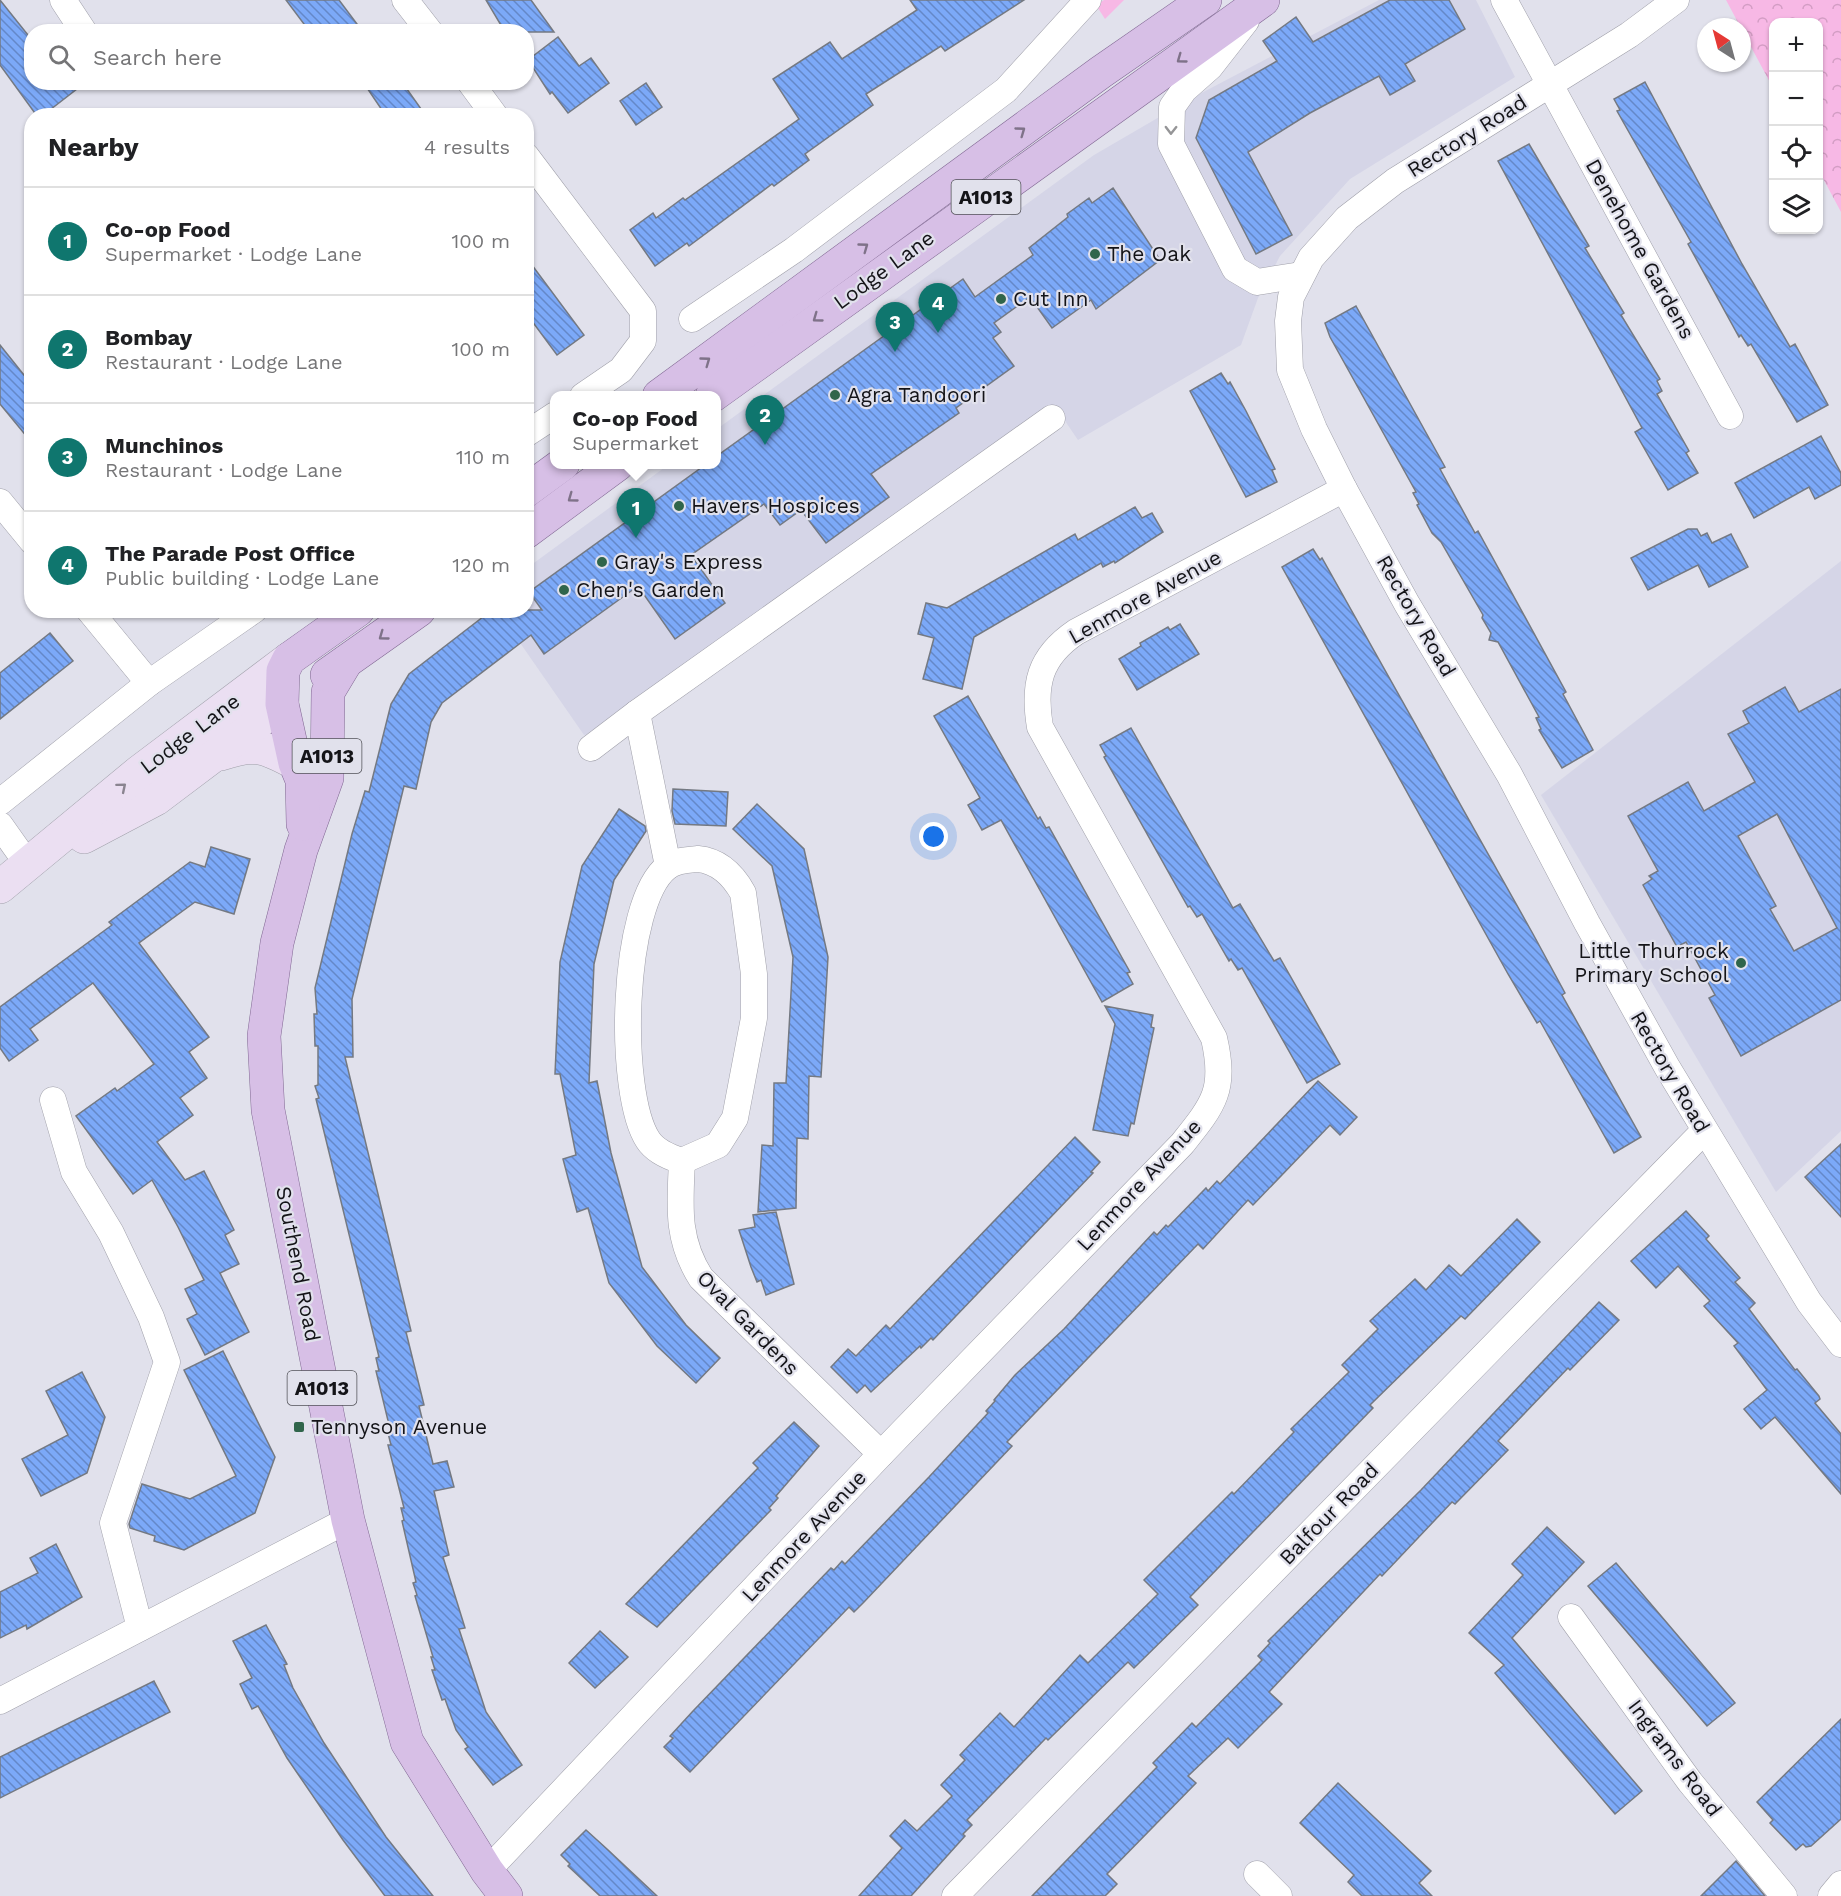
<!DOCTYPE html>
<html lang="en">
<head>
<meta charset="utf-8">
<style>
	body { margin:0; font-family:"Work Sans",sans-serif; background:#f2f2f2; color:#202124 }
	.controls { position:absolute; right:18px; top:18px; display:grid; overflow:hidden; border-radius:12px; box-shadow:0 2px 4px #0004 }
	.controls button { width:54px; height:54px; display:grid; place-items:center; padding:0; border:0; border-bottom:2px solid #e0e0e0; background:#fff; color:#202124; font:30px sans-serif }
	.compass { position:absolute; left:1697px; top:18px; width:54px; height:54px; border-radius:50%; background:#fff; box-shadow:0 2px 4px #0004; rotate:324deg }
	.you { position:absolute; left:934px; top:837px; width:21px; height:21px; margin:-15px; border:4px solid #fff; border-radius:50%; background:#1a73e8; box-shadow:0 0 0 9px #1a73e833 }
	.badge { display:grid; place-items:center; width:39px; height:39px; border-radius:50%; background:#0f766e; color:#fff; font-size:20px; font-weight:700 }
	.pin { position:absolute; translate:-50% -50px; filter:drop-shadow(0 2px 3px #0008) }
	.pin::after { content:''; position:absolute; top:32px; width:21px; height:18px; background:inherit; clip-path:polygon(0 0,100% 0,50% 100%) }
	.popup { position:absolute; left:550px; top:391px; width:171px; height:78px; box-sizing:border-box; display:grid; place-content:center; border-radius:12px; background:#fff; filter:drop-shadow(0 2px 4px #0005); font-size:20px; white-space:nowrap; color:#757577 }
	.popup b { font-size:22px; color:#202124 }
	.popup::after { content:''; position:absolute; left:50%; top:100%; margin-left:-12px; border:12px solid transparent; border-top-color:#fff }
	.list { margin:0; padding:0; list-style:none }
	h2 { display:flex; justify-content:space-between; align-items:center; height:78px; margin:0; padding:0 24px; font-size:26px }
	h2 small { font-size:20px; font-weight:400; color:#757577 }
	.list li { display:grid; grid-template-columns:39px 1fr auto; gap:18px; align-items:center; box-sizing:border-box; height:108px; padding:0 24px; border-top:2px solid #e0e0e0 }
	.list b { display:block; font-size:22px; white-space:nowrap }
	.list p { margin:0; font-size:20px; white-space:nowrap; color:#757577 }
	.list em { font-size:20px; font-style:normal; color:#757577 }
	.icon { flex:none; width:33px; height:33px; fill:none; stroke:currentColor; stroke-width:2; stroke-linecap:round; stroke-linejoin:round }
	.map { position:relative; flex:none; width:1841px; height:1896px; overflow:hidden }
	.search { position:absolute; background:#fff; box-shadow:0 2px 4px #0004; left:24px; top:24px; width:510px; height:66px; display:flex; align-items:center; gap:15px; box-sizing:border-box; padding:0 21px; border-radius:24px; color:#757577; font-size:22px }
	.panel { position:absolute; background:#fff; box-shadow:0 2px 4px #0004; left:24px; top:108px; width:510px; height:510px; border-radius:24px }
	.map>svg:first-child { display:block }
	.built { fill:#d5d5e7 }
	.grass { fill:#f7b8e5 }
	.park { fill:url(#park-crowns) }
	.building { fill:url(#building-back-hatch); stroke:#747982; stroke-width:1.5; fill-rule:evenodd }
	.lines { fill:none; stroke-linecap:round; stroke-linejoin:round }
	.street-casing { stroke:#a0a0aa; stroke-width:27 }
	.secondary-casing { stroke:#a0a0aa; stroke-width:34 }
	.primary-casing { stroke:#816893; stroke-width:34 }
	.street { stroke:#fff; stroke-width:26 }
	.secondary { stroke:#ebdff2; stroke-width:33 }
	.primary { stroke:#d7bfe6; stroke-width:33 }
	.oneway { stroke:#7f7289 }
	.oneway2 { stroke:#959597 }
	.oneway3 { stroke:#8a8490 }
	.poi-dot { fill:#30654b; stroke:#e1e1ec; stroke-width:2 }
	.labels { text-anchor:middle; stroke-width:4.5; stroke-linejoin:round; paint-order:stroke }
	.shield { fill:#e1e1ec; stroke:#525258; stroke-width:1.5 }
	.shield-label { font-size:20px; font-weight:bold; fill:#141418 }
	.street-label { font-size:21px; fill:#141418; stroke:#e1e1ec }
	.poi-label { font-size:21px; fill:#141418; stroke:#e1e1ec; text-anchor:start }
</style>
</head>
<body>
<div class="map">
<svg width="1841" height="1896" viewBox="0 0 1841 1896">
	<defs>
		<pattern id="park-crowns" width="20" height="18" patternUnits="userSpaceOnUse" patternTransform="scale(1.5)"><rect width="20" height="18" fill="#f7b8e5"/><path d="M2 6a3 3 0 1 1 6 0M12 15a3 3 0 1 1 6 0" fill="none" stroke="#d39dc4"/></pattern>
		<pattern id="building-back-hatch" width="6" height="6" patternUnits="userSpaceOnUse" patternTransform="scale(1.5)"><rect width="6" height="6" fill="#7ca9f8"/><path d="M-1 5l2 2M0 0l6 6M5-1l2 2" fill="none" stroke="#6488c8"/></pattern>
	</defs>
	<rect width="100%" height="100%" fill="#e1e1ec"/>
	<!-- built -->
	<g class="built">
		<polygon points="1379,0 1476,0 1515,77 1350,179 1280,256 1258,298 1241,345 1078,440 1063,418 638,721 584,735 498,611 526,610 527,568 668,465 717,464 717,429 1094,155 1192,98"/>
		<polygon points="1841,561 1841,1131 1776,1192 1541,795"/>
	</g>
	<!-- grass -->
	<polygon class="grass" points="1104,0 1124,0 1105,19 1096,5"/>
	<!-- park -->
	<polygon class="park" points="1726,0 1841,0 1841,212 1819,171 1818,22 1774,22 1773,88"/>
	<!-- building -->
	<g class="building">
		<polygon points="0,0 32,40 32,82 86,82 42,116 37,116 0,65"/>
		<polygon points="286,0 339,0 363,32 310,32"/>
		<polygon points="486,0 531,0 554,32 505,32"/>
		<polygon points="910,0 1024,0 945,51 941,46 866,94 873,105 805,154 809,160 774,186 772,184 689,246 687,243 655,266 630,230 653,213 656,218 683,198 685,200 799,119 773,79 830,42 842,59 917,10"/>
		<polygon points="1390,0 1449,0 1465,29 1405,64 1415,81 1390,95 1379,76 1310,113 1248,152 1292,235 1256,254 1196,138 1209,100 1277,61 1263,41 1296,17 1313,42"/>
		<polygon points="558,37 579,66 591,58 609,83 568,113 552,92 550,94 528,60"/>
		<polygon points="363,82 402,82 426,116 386,116"/>
		<polygon points="1645,82 1742,264 1790,347 1795,344 1828,405 1797,422 1751,344 1748,346 1741,335 1739,337 1688,244 1691,242 1617,111 1620,110 1614,99"/>
		<polygon points="646,83 662,107 636,125 620,101"/>
		<polygon points="1529,144 1589,246 1585,248 1624,313 1621,315 1660,379 1657,381 1662,391 1657,394 1689,451 1686,453 1698,473 1668,490 1635,432 1642,428 1498,161"/>
		<polygon points="1113,188 1160,260 1096,309 1091,300 1052,328 1030,297 994,323 1001,332 993,338 1014,366 956,408 959,413 871,474 889,497 826,543 801,510 780,525 764,504 691,555 725,603 675,639 638,586 544,654 531,635 442,703 431,722 416,789 404,786 352,999 353,1057 345,1057 411,1331 406,1332 424,1405 419,1406 433,1464 447,1461 454,1487 434,1491 449,1555 443,1557 465,1628 459,1629 486,1712 522,1765 493,1785 465,1749 468,1747 456,1730 445,1699 442,1700 432,1670 435,1670 431,1657 433,1657 415,1596 417,1595 413,1583 416,1582 402,1521 404,1520 401,1508 404,1508 388,1445 391,1445 388,1433 391,1433 376,1371 379,1371 376,1358 379,1357 316,1099 319,1098 315,1086 318,1085 318,1046 315,1046 314,1014 317,1014 315,988 352,834 365,791 369,792 391,704 409,674 492,610 542,610 529,592 705,465 717,465 717,456 963,279 975,297 1033,255 1029,248 1068,217 1067,214 1089,198 1092,203"/>
		<polygon points="526,257 584,335 557,355 526,313"/>
		<polygon points="1356,306 1445,467 1440,469 1475,533 1478,531 1566,692 1563,694 1593,750 1562,768 1539,730 1541,729 1536,718 1539,717 1498,642 1489,640 1491,633 1482,618 1483,615 1441,542 1432,533 1417,505 1419,504 1413,493 1416,492 1330,337 1325,323"/>
		<polygon points="0,345 32,385 32,443 0,404"/>
		<polygon points="1221,373 1228,384 1230,382 1246,411 1275,469 1272,470 1277,482 1246,497 1190,391"/>
		<polygon points="1821,436 1841,473 1841,485 1815,499 1809,487 1754,518 1735,483"/>
		<polygon points="1135,507 1142,518 1152,513 1163,532 1115,563 1114,561 1103,567 1101,563 974,637 962,689 923,679 934,638 918,634 926,603 947,608 1075,534 1078,540"/>
		<polygon points="1688,529 1697,529 1701,536 1707,533 1712,543 1731,534 1748,567 1709,587 1698,565 1648,590 1631,558"/>
		<polygon points="1313,549 1320,560 1322,558 1533,934 1565,993 1562,995 1641,1137 1614,1153 1540,1021 1537,1023 1508,974 1282,567"/>
		<polygon points="1180,624 1199,654 1137,690 1119,659 1141,646 1140,643 1168,627 1170,630"/>
		<polygon points="50,633 73,661 0,719 0,673"/>
		<path d="M1785 687 1799 712 1841 689V1000L1741 1056 1709 998 1715 995 1686 942 1677 947 1643 885 1652 879 1649 876 1658 871 1628 816 1688 782 1704 811 1755 782 1728 734 1749 723 1743 711ZM1777 814 1837 928 1794 951 1770 909 1776 906 1738 836Z"/>
		<polygon points="968,696 1038,819 1040,817 1046,828 1049,827 1130,972 1127,973 1133,984 1102,1002 1001,820 982,830 968,805 980,798 934,716"/>
		<polygon points="1131,728 1233,908 1240,904 1274,961 1280,958 1340,1064 1307,1083 1242,968 1238,970 1231,959 1229,961 1202,914 1197,917 1190,906 1188,907 1104,757 1106,756 1100,745"/>
		<polygon points="673,789 728,792 726,826 675,824 672,811"/>
		<polygon points="757,804 804,849 828,957 821,1077 809,1076 808,1139 797,1138 796,1208 758,1212 762,1145 773,1146 774,1083 786,1083 793,957 772,866 733,829"/>
		<polygon points="619,809 645,826 646,831 614,880 594,964 589,1083 597,1081 611,1153 642,1267 686,1325 720,1358 696,1383 657,1346 609,1283 588,1208 577,1212 563,1159 576,1155 560,1074 555,1074 560,962 582,866"/>
		<polygon points="211,847 250,859 234,914 195,902 139,943 209,1037 189,1052 207,1078 180,1098 193,1115 157,1142 185,1180 204,1171 234,1230 225,1235 239,1264 220,1273 249,1332 205,1355 187,1319 197,1314 185,1289 204,1280 178,1227 152,1180 133,1194 76,1116 115,1088 117,1091 154,1064 93,983 30,1029 38,1040 9,1061 0,1048 0,1007 112,925 109,922 190,862 205,867"/>
		<polygon points="1105,1006 1153,1015 1151,1027 1154,1028 1134,1124 1131,1123 1128,1136 1093,1130 1115,1024"/>
		<polygon points="1318,1081 1357,1117 1340,1135 1330,1125 1253,1205 1248,1200 1203,1249 1198,1244 1007,1442 1012,1446 864,1602 854,1612 849,1607 690,1772 664,1747 673,1738 670,1736 693,1711 831,1568 834,1570 842,1561 845,1564 929,1477 988,1413 986,1411 995,1401 994,1400 1015,1375 1064,1329 1154,1232 1157,1235 1166,1225 1168,1227 1206,1188 1208,1191 1217,1181 1220,1184"/>
		<polygon points="1075,1137 1100,1162 1091,1172 1093,1173 933,1340 931,1338 921,1348 920,1346 871,1392 865,1385 857,1393 831,1367 848,1349 856,1356 886,1325 890,1329"/>
		<polygon points="1841,1144 1841,1217 1805,1177"/>
		<polygon points="1686,1211 1709,1236 1706,1239 1740,1278 1735,1282 1755,1303 1749,1309 1795,1370 1797,1369 1819,1396 1820,1399 1815,1403 1841,1434 1841,1494 1775,1417 1761,1429 1744,1409 1767,1390 1734,1346 1738,1343 1704,1306 1710,1301 1678,1266 1656,1288 1631,1261"/>
		<polygon points="776,1212 794,1284 766,1295 761,1280 757,1282 751,1267 739,1230 755,1227 753,1215"/>
		<polygon points="1517,1219 1540,1242 1465,1319 1461,1316 1370,1405 1373,1408 1190,1597 1198,1605 1134,1668 1128,1662 1048,1740 1046,1738 967,1820 972,1825 963,1834 965,1836 911,1896 859,1896 902,1848 890,1836 905,1820 917,1831 952,1796 941,1785 965,1760 960,1755 1000,1713 1014,1727 1080,1655 1088,1663 1158,1594 1144,1580 1232,1492 1234,1494 1294,1432 1291,1429 1349,1372 1342,1365 1378,1329 1370,1321 1415,1279 1426,1290 1449,1265 1461,1276"/>
		<polygon points="1599,1302 1619,1320 1570,1370 1568,1368 1498,1441 1508,1450 1455,1504 1452,1502 1382,1576 1380,1574 1269,1692 1282,1704 1238,1748 1228,1738 1188,1776 1196,1783 1107,1874 1117,1884 1105,1896 1032,1896 1157,1767 1153,1763 1192,1723 1196,1727 1262,1660 1258,1656 1270,1643 1268,1641 1421,1490"/>
		<polygon points="223,1351 275,1457 255,1513 184,1550 154,1541 155,1536 130,1528 129,1524 142,1484 190,1499 236,1476 184,1370"/>
		<polygon points="82,1372 105,1417 87,1473 41,1496 22,1459 68,1435 46,1391"/>
		<polygon points="794,1422 819,1446 776,1496 778,1498 769,1508 771,1510 657,1627 626,1604 758,1468 753,1463"/>
		<polygon points="1547,1527 1584,1562 1512,1638 1642,1791 1615,1814 1495,1673 1504,1665 1469,1633 1523,1575 1512,1564"/>
		<polygon points="56,1544 82,1597 27,1629 26,1625 0,1638 0,1592 38,1573 30,1558"/>
		<polygon points="1616,1563 1735,1703 1707,1726 1588,1586"/>
		<polygon points="266,1625 287,1664 284,1665 293,1688 324,1743 386,1837 433,1896 385,1896 343,1840 287,1758 258,1706 252,1709 240,1684 252,1678 233,1641"/>
		<polygon points="600,1631 628,1657 595,1688 569,1663"/>
		<polygon points="154,1681 170,1712 0,1798 0,1757"/>
		<polygon points="1841,1719 1841,1819 1811,1846 1806,1847 1803,1844 1796,1850 1770,1823 1773,1820 1757,1802"/>
		<polygon points="1338,1783 1431,1871 1419,1883 1432,1896 1362,1896 1348,1882 1354,1875 1300,1823"/>
		<polygon points="586,1830 607,1849 657,1896 600,1896 568,1866 570,1864 561,1855"/>
		<polygon points="1736,1861 1765,1896 1701,1896"/>
	</g>
	<g class="lines">
		<defs>
			<g id="street">
				<polyline points="63,0 84,32"/>
				<polyline points="405,0 430,32"/>
				<polyline points="1504,0 1730,416"/>
				<polyline points="1676,0 1629,35 1395,181 1347,218 1311,258 1291,297 1288,321 1290,370 1314,429 1344,489 1407,604 1509,774 1587,923 1667,1067 1809,1302 1841,1344"/>
				<polyline points="1246,21 1210,67 1184,90 1172,107 1171,144 1235,269 1257,282 1301,275"/>
				<polyline points="470,82 495,116"/>
				<polyline points="526,156 643,311 643,341 621,370 583,396"/>
				<polyline points="692,319 794,250 1006,90 1088,0"/>
				<polyline points="526,434 555,415"/>
				<polyline points="0,502 32,541"/>
				<polyline points="89,610 149,683"/>
				<polyline points="637,713 1052,418"/>
				<polyline points="591,748 637,713 668,866"/>
				<polyline points="0,802 149,683 254,610"/>
				<polyline points="0,825 29,866"/>
				<path d="M698 859C719 861 733 875 743 893L754 974V1018L735 1118 718 1145 682 1161C669 1157 655 1151 648 1140 617 1093 621 903 667 867 676 860 688 860 698 859Z"/>
				<polyline points="53,1100 74,1172 111,1233 151,1317 167,1362 113,1523 140,1628"/>
				<path d="M682 1161C680 1205 676 1239 701 1278L881 1454"/>
				<polyline points="1571,1617 1690,1782 1784,1896"/>
				<polyline points="0,1701 348,1520"/>
				<path d="M487 1871 881 1454 1182 1144C1214 1104 1226 1090 1214 1038L1040 727C1033 685 1039 657 1076 632L1344 489"/>
				<polyline points="1257,1874 1279,1896"/>
				<polyline points="955,1896 1704,1131"/>
				<polyline points="1831,1896 1841,1884"/>
			</g>
			<g id="secondary">
				<path d="M221 754C255 742 265 747 295 763"/>
				<polyline points="84,837 156,799 282,704 267,697 257,699"/>
				<polyline points="0,887 139,772 289,659"/>
			</g>
			<g id="primary">
				<polyline points="659,396 1101,72 1205,0"/>
				<polyline points="712,396 1263,0"/>
				<polyline points="526,491 563,464"/>
				<polyline points="526,532 618,464"/>
				<polyline points="346,662 328,692 327,778 301,850 277,943 264,1036 268,1110 348,1520 407,1742 487,1871 506,1896"/>
				<polyline points="327,675 419,610"/>
				<polyline points="303,824 302,780 295,763 282,704 283,671 289,659 358,610"/>
			</g>
		</defs>
		<!-- street casing -->
		<use href="#street" class="street-casing"/>
		<!-- secondary casing -->
		<use href="#secondary" class="secondary-casing"/>
		<!-- primary casing -->
		<use href="#primary" class="primary-casing"/>
		<!-- street -->
		<use href="#street" class="street"/>
		<!-- secondary -->
		<use href="#secondary" class="secondary"/>
		<!-- primary -->
		<use href="#primary" class="primary"/>
	</g>
	<!-- one-way arrows -->
	<defs><path id="oneway-chevron" d="M-2-3.5L2.5 0L-2 3.5" fill="none" stroke-width="1.6" stroke-linecap="round" stroke-linejoin="round" transform="scale(1.5)"/></defs>
	<g class="oneway">
		<use href="#oneway-chevron" transform="translate(1181 59) rotate(144)"/>
		<use href="#oneway-chevron" transform="translate(1021 131) rotate(-36)"/>
		<use href="#oneway-chevron" transform="translate(864 247) rotate(-36)"/>
		<use href="#oneway-chevron" transform="translate(817 318) rotate(144)"/>
		<use href="#oneway-chevron" transform="translate(706 361) rotate(-36)"/>
		<use href="#oneway-chevron" transform="translate(572 498) rotate(144)"/>
		<use href="#oneway-chevron" transform="translate(383 636) rotate(144)"/>
	</g>
	<use class="oneway2" href="#oneway-chevron" transform="translate(1171 130) rotate(91)"/>
	<use class="oneway3" href="#oneway-chevron" transform="translate(122 787) rotate(-40)"/>
	<!-- markers -->
	<g class="poi-dot">
		<circle cx="1095" cy="254" r="6"/>
		<circle cx="1001" cy="299" r="6"/>
		<circle cx="835" cy="395" r="6"/>
		<circle cx="679" cy="506" r="6"/>
		<circle cx="602" cy="562" r="6"/>
		<circle cx="564" cy="590" r="6"/>
		<circle cx="1741" cy="963" r="6"/>
		<rect x="293" y="1421" width="12" height="12" rx="3"/>
	</g>
	<g class="labels">
		<!-- shield labels -->
		<g class="shield">
			<rect x="951.5" y="180" width="69" height="34" rx="4.5"/>
			<rect x="292.5" y="739" width="69" height="34" rx="4.5"/>
			<rect x="287.5" y="1371" width="69" height="34" rx="4.5"/>
		</g>
		<g class="shield-label">
			<text x="986" y="204">A1013</text>
			<text x="327" y="763">A1013</text>
			<text x="322" y="1395">A1013</text>
		</g>
		<!-- street labels -->
		<g class="street-label">
			<text transform="translate(1467 136) rotate(-32)" y="7">Rectory Road</text>
			<text transform="translate(1640 249) rotate(61)" y="7">Denehome Gardens</text>
			<text transform="translate(884 270) rotate(-36)" y="7">Lodge Lane</text>
			<text transform="translate(1145 597) rotate(-29)" y="7">Lenmore Avenue</text>
			<text transform="translate(1416 616) rotate(60)" y="7">Rectory Road</text>
			<text transform="translate(190 734) rotate(-37)" y="7">Lodge Lane</text>
			<text transform="translate(1670 1072) rotate(60)" y="7">Rectory Road</text>
			<text transform="translate(1139 1185) rotate(-47)" y="7">Lenmore Avenue</text>
			<text transform="translate(298 1264) rotate(79)" y="7">Southend Road</text>
			<text transform="translate(748 1323) rotate(46)" y="7">Oval Gardens</text>
			<text transform="translate(1329 1514) rotate(-46)" y="7">Balfour Road</text>
			<text transform="translate(804 1536) rotate(-47)" y="7">Lenmore Avenue</text>
			<text transform="translate(1675 1758) rotate(53)" y="7">Ingrams Road</text>
		</g>
		<!-- poi labels -->
		<g class="poi-label">
			<text x="1107" y="261">The Oak</text>
			<text x="1013" y="306">Cut Inn</text>
			<text x="847" y="402">Agra Tandoori</text>
			<text x="691" y="513">Havers Hospices</text>
			<text x="614" y="569">Gray's Express</text>
			<text x="576" y="597">Chen's Garden</text>
			<text x="1729" y="958" text-anchor="end">Little Thurrock<tspan x="1729" dy="24">Primary School</tspan></text>
			<text x="311" y="1434">Tennyson Avenue</text>
		</g>
	</g>
</svg>
<div class="controls">
<button>+</button>
<button>−</button>
<button><svg class="icon" aria-label="locate" viewBox="0 0 24 24"><circle cx="12" cy="12" r="6"/><path d="M12 2v4M12 18v4M2 12h4M18 12h4"/></svg></button>
<button><svg class="icon" aria-label="layers" viewBox="0 0 24 24"><path d="M12 4l9 5-9 5-9-5zM3 14l9 5 9-5"/></svg></button>
</div>
<svg class="compass" viewBox="-18 -18 36 36"><path d="M0-13l5 13h-10z" fill="#e53935"/><path d="M0 13l5-13h-10z" fill="#757577"/></svg>
<div class="you"></div>
<div class="pin badge" style="left:636px;top:538px">1</div>
<div class="popup"><b>Co-op Food</b>Supermarket</div>
<div class="pin badge" style="left:765px;top:445px">2</div>
<div class="pin badge" style="left:895px;top:352px">3</div>
<div class="pin badge" style="left:938px;top:333px">4</div>
<div class="search"><svg class="icon" aria-label="search" viewBox="0 0 24 24"><circle cx="10" cy="10" r="6"/><path d="M15 15l6 6"/></svg>Search here</div>
<section class="panel">
<h2>Nearby<small>4 results</small></h2>
<ul class="list">
<li><span class="badge">1</span><div><b>Co-op Food</b><p>Supermarket · Lodge Lane</p></div><em>100 m</em></li>
<li><span class="badge">2</span><div><b>Bombay</b><p>Restaurant · Lodge Lane</p></div><em>100 m</em></li>
<li><span class="badge">3</span><div><b>Munchinos</b><p>Restaurant · Lodge Lane</p></div><em>110 m</em></li>
<li><span class="badge">4</span><div><b>The Parade Post Office</b><p>Public building · Lodge Lane</p></div><em>120 m</em></li>
</ul>
</section>
</div>
</body>
</html>
